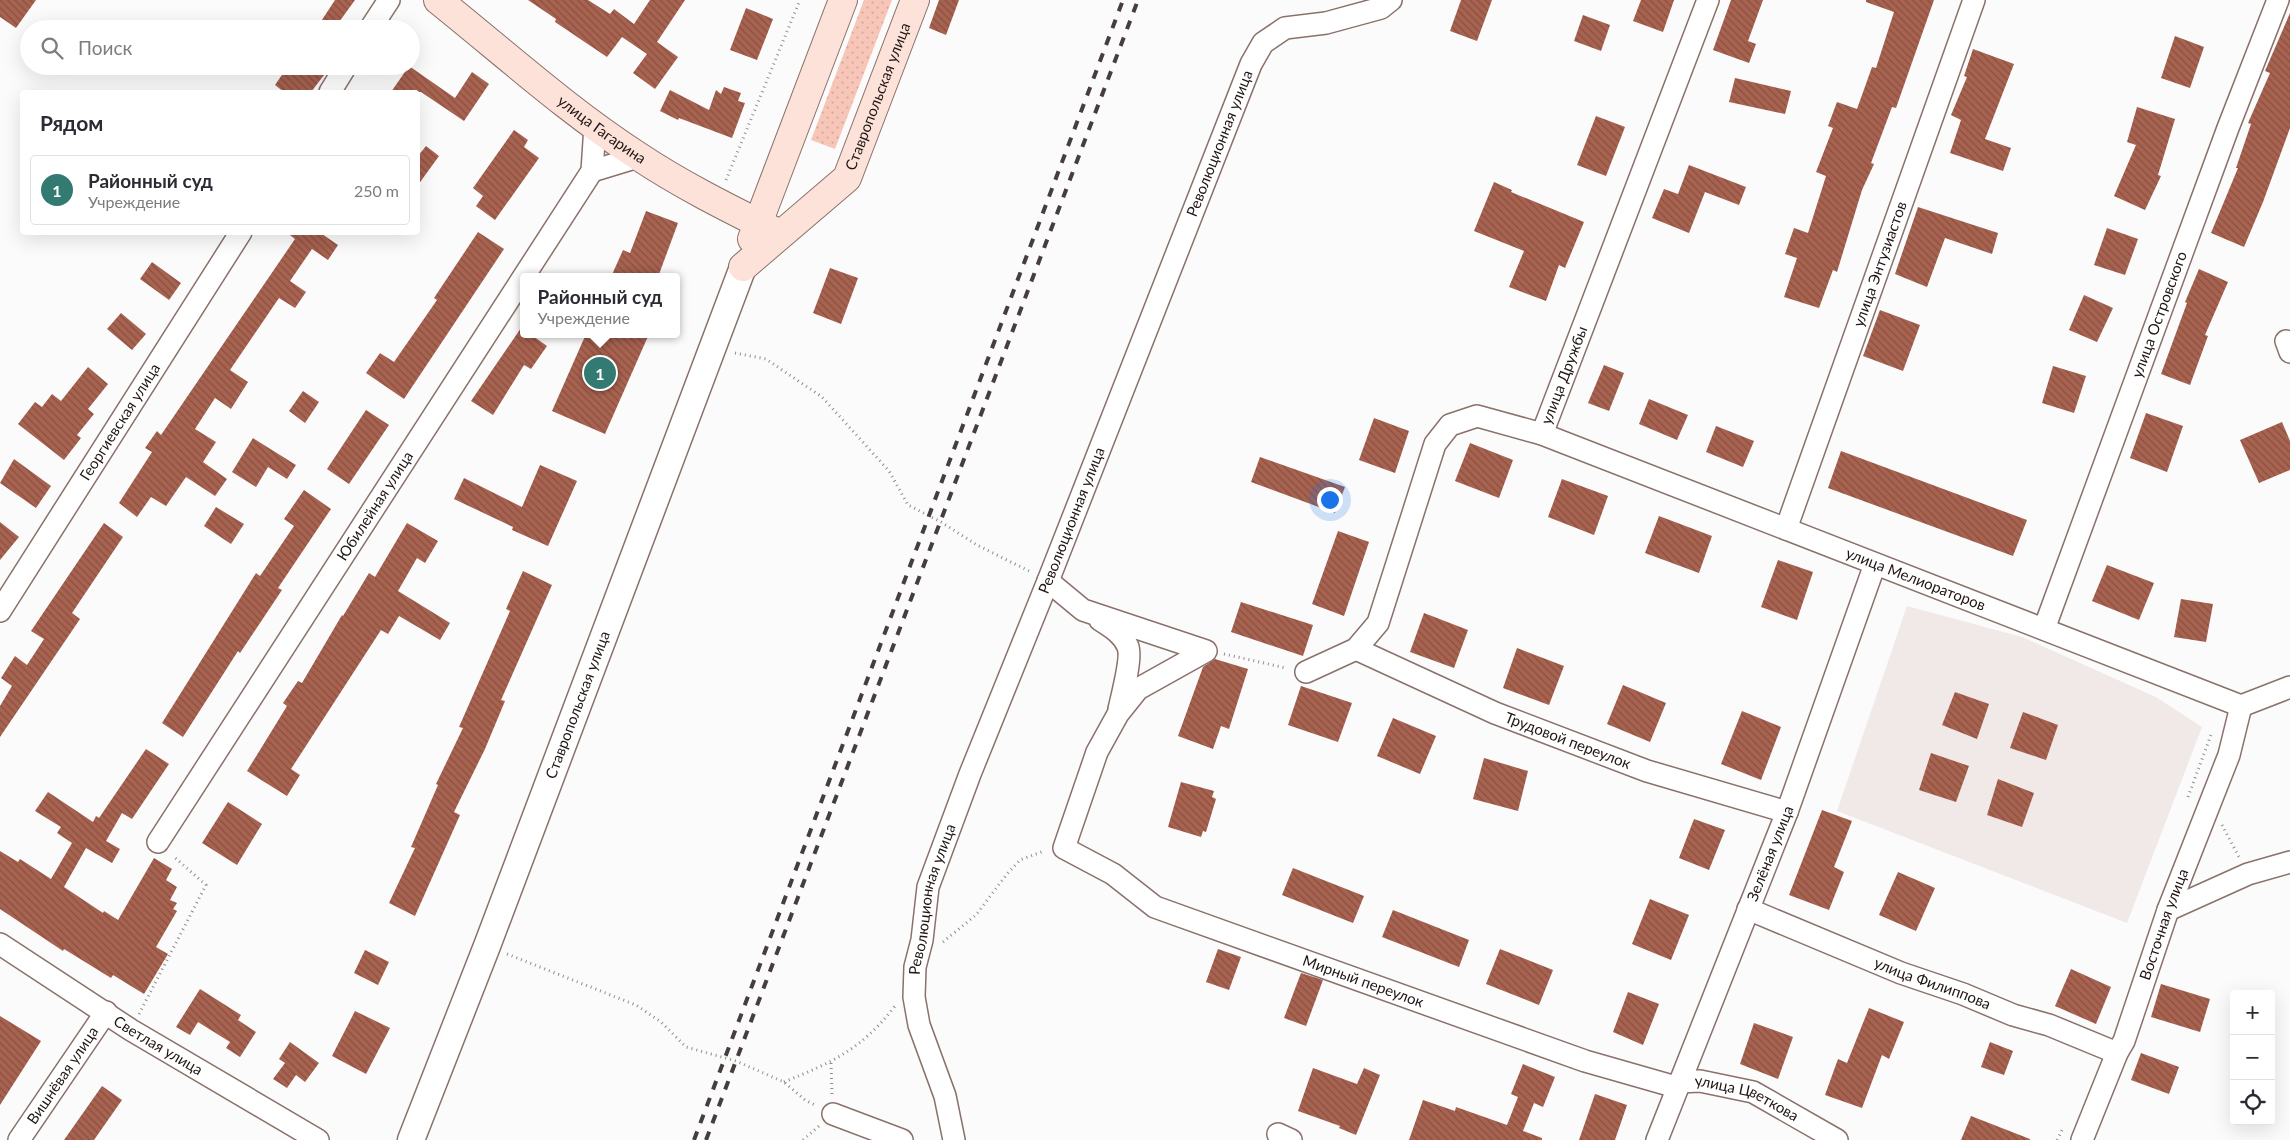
<!DOCTYPE html>
<html lang="ru">
<head>
<meta charset="utf-8">
<style>
	body { margin:0; font-family:Lato,sans-serif; background:#f7f7f7; color:#2b2b33 }
	.controls { position:absolute; right:15px; bottom:15px; display:grid; overflow:hidden; border-radius:5px; box-shadow:0 5px 20px #0002 }
	.controls button { width:45px; height:45px; display:grid; place-items:center; padding:0; border:0; border-bottom:1px solid #e1e1e2; background:#fff; color:#2b2b33; font:25px sans-serif }
	.you { position:absolute; left:1329px; top:499px; width:18px; height:18px; margin:-12px; border:4px solid #fff; border-radius:50%; background:#1a73e8; box-shadow:0 0 0 8px #1a73e833 }
	.badge { display:grid; place-items:center; width:32px; height:32px; border-radius:50%; background:#337a73; color:#fff; font-size:16px; font-weight:700 }
	.pin { position:absolute; translate:-50% -50%; border:2px solid #fff; box-shadow:0 1px 5px #0006 }
	.popup { position:absolute; left:520px; top:273px; width:160px; height:65px; box-sizing:border-box; display:grid; place-content:center; border-radius:5px; background:#fff; filter:drop-shadow(0 1px 4px #0005); font-size:16px; white-space:nowrap; color:#7c7c81 }
	.popup b { font-size:19px; color:#2b2b33 }
	.popup::after { content:''; position:absolute; left:50%; top:100%; margin-left:-10px; border:10px solid transparent; border-top-color:#fff }
	.list { margin:0; padding:0; list-style:none }
	h2 { display:flex; justify-content:space-between; align-items:center; height:65px; margin:0; padding:0 20px; font-size:21px }
	h2 small { font-size:16px; font-weight:400; color:#7c7c81 }
	.list li { display:grid; grid-template-columns:32px 1fr auto; gap:15px; align-items:center; box-sizing:border-box; height:70px; margin:0 10px 10px; padding:0 10px; border:1px solid #e1e1e2; border-radius:5px }
	.list b { display:block; font-size:19px; white-space:nowrap }
	.list p { margin:0; font-size:16px; white-space:nowrap; color:#7c7c81 }
	.list em { font-size:16px; font-style:normal; color:#7c7c81 }
	.icon { flex:none; width:28px; height:28px; fill:none; stroke:currentColor; stroke-width:2; stroke-linecap:round; stroke-linejoin:round }
	.map { position:relative; flex:none; width:2290px; height:1140px; overflow:hidden }
	.search { position:absolute; background:#fff; box-shadow:0 5px 20px #0002; left:20px; top:20px; width:400px; height:55px; display:flex; align-items:center; gap:12px; box-sizing:border-box; padding:0 18px; border-radius:28px; color:#7c7c81; font-size:19px }
	.panel { position:absolute; background:#fff; box-shadow:0 5px 20px #0002; left:20px; top:90px; width:400px; height:145px; border-radius:5px }
	.map>svg:first-child { display:block }
	.built { fill:#f0e9e7 }
	.grass { fill:url(#grass-dots) }
	.building { fill:url(#building-back-hatch) }
	.lines { fill:none; stroke-linecap:round; stroke-linejoin:round }
	.minor-casing { stroke:#8a716a; stroke-width:24 }
	.tertiary-casing { stroke:#8a716a; stroke-width:29 }
	.secondary-casing { stroke:#8a716a; stroke-width:30 }
	.path { stroke:#928d8c; stroke-width:3; stroke-dasharray:1 4; stroke-linecap:butt }
	.minor { stroke:#fff; stroke-width:21 }
	.tertiary { stroke:#fff; stroke-width:26 }
	.secondary { stroke:#fde2da; stroke-width:28 }
	.rail { stroke:#463e3d; stroke-width:4; stroke-dasharray:9 9; stroke-linecap:butt }
	.labels { text-anchor:middle; stroke-width:5; stroke-linejoin:round; paint-order:stroke }
	.street-label { font-size:15px; fill:#201614; stroke:#fff }
</style>
</head>
<body>
<div class="map">
<svg width="2290" height="1140" viewBox="0 0 2290 1140">
	<defs>
		<pattern id="grass-dots" width="8" height="8" patternUnits="userSpaceOnUse" patternTransform="scale(1.25)"><rect width="8" height="8" fill="#f7c6b8"/><path d="M2 2h.1M6 6h.1" fill="none" stroke="#d3a99d" stroke-width="1.8" stroke-linecap="round"/></pattern>
		<pattern id="building-back-hatch" width="6" height="6" patternUnits="userSpaceOnUse" patternTransform="scale(1.25)"><rect width="6" height="6" fill="#a86250"/><path d="M-1 5l2 2M0 0l6 6M5-1l2 2" fill="none" stroke="#885041"/></pattern>
	</defs>
	<rect width="100%" height="100%" fill="#fbfbfb"/>
	<!-- built -->
	<polygon class="built" points="1907,606 2022,637 2156,697 2202,727 2127,923 1837,811"/>
	<!-- grass -->
	<polygon class="grass" points="864,0 892,0 835,149 811,140"/>
	<!-- building -->
	<g class="building">
		<polygon points="0,0 36,0 16,28 0,17"/>
		<polygon points="335,0 355,0 334,29 316,29"/>
		<polygon points="528,0 588,0 610,14 614,9 634,24 650,0 685,0 657,42 678,57 655,89 633,73 647,54 622,37 607,57 555,22 556,19"/>
		<polygon points="939,0 959,0 946,35 929,28"/>
		<polygon points="1461,0 1492,0 1477,41 1450,31"/>
		<polygon points="1641,0 1674,0 1663,32 1633,21"/>
		<polygon points="1731,0 1763,0 1748,41 1756,44 1749,63 1713,50"/>
		<polygon points="1866,0 1934,0 1896,108 1892,107 1871,163 1874,164 1862,190 1837,272 1833,270 1819,308 1784,297 1797,258 1785,254 1794,228 1808,233 1826,176 1816,172 1833,128 1828,126 1837,102 1857,109 1872,67 1876,68 1894,12 1866,2"/>
		<polygon points="746,8 773,19 757,60 730,50"/>
		<polygon points="2290,13 2290,128 2263,202 2244,247 2211,233 2238,168 2236,168 2251,124 2248,123 2270,73 2265,71"/>
		<polygon points="1583,15 1610,25 1601,51 1574,41"/>
		<polygon points="2175,36 2204,47 2190,88 2161,78"/>
		<polygon points="1973,49 2014,64 1985,139 2011,148 2003,171 1950,153 1961,120 1951,115 1967,77 1964,76"/>
		<polygon points="288,66 331,66 311,92 284,92 275,85"/>
		<polygon points="409,66 455,98 472,72 489,84 464,121 421,92 391,92"/>
		<polygon points="1735,78 1791,91 1785,114 1729,102"/>
		<polygon points="724,87 741,93 738,101 745,103 732,138 679,118 678,120 660,111 670,90 709,110 716,90 721,94"/>
		<polygon points="2137,107 2175,119 2158,175 2161,176 2145,210 2114,196 2136,145 2127,142"/>
		<polygon points="1596,116 1625,127 1606,176 1577,165"/>
		<polygon points="514,130 528,140 524,147 539,158 495,220 476,206 483,196 473,188"/>
		<polygon points="426,146 439,156 418,185 418,156"/>
		<polygon points="1689,165 1746,187 1739,205 1705,192 1689,233 1652,218 1664,189 1678,194"/>
		<polygon points="1494,182 1512,190 1511,192 1584,222 1565,268 1559,265 1546,301 1509,287 1524,251 1474,231"/>
		<polygon points="1918,207 1998,233 1992,254 1945,238 1927,287 1895,274"/>
		<polygon points="646,211 678,223 658,277 611,277 623,250 630,253"/>
		<polygon points="2107,228 2138,239 2125,275 2094,265"/>
		<polygon points="286,232 323,232 322,234 338,245 328,260 312,249 290,281 306,292 295,308 279,298 230,370 248,382 231,409 215,398 195,429 216,442 203,462 227,479 215,496 186,477 166,506 151,497 137,517 119,503 152,452 145,448 157,431 161,435 295,239"/>
		<polygon points="478,232 504,249 404,399 366,373 380,353 394,362 437,300 434,298"/>
		<polygon points="152,262 181,283 169,300 140,279"/>
		<polygon points="830,268 858,278 841,324 813,313"/>
		<polygon points="2199,269 2228,282 2205,335 2208,336 2190,385 2161,374 2187,303 2185,302"/>
		<polygon points="2084,295 2113,308 2097,342 2069,330"/>
		<polygon points="1880,310 1920,325 1903,371 1863,356"/>
		<polygon points="121,313 146,334 132,350 107,329"/>
		<polygon points="521,328 524,330 524,334 530,334 547,346 531,369 524,365 493,415 471,401"/>
		<polygon points="586,334 649,334 605,434 552,411"/>
		<polygon points="1604,365 1624,373 1609,411 1588,403"/>
		<polygon points="2053,366 2086,376 2074,413 2042,403"/>
		<polygon points="88,367 108,384 88,409 94,414 77,435 81,438 64,460 18,424 35,402 42,407 52,394 61,401"/>
		<polygon points="303,391 319,402 305,423 289,411"/>
		<polygon points="1649,399 1688,415 1677,440 1639,424"/>
		<polygon points="366,410 389,425 349,484 327,469"/>
		<polygon points="2146,413 2183,426 2167,472 2130,458"/>
		<polygon points="1374,418 1409,431 1395,473 1359,460"/>
		<polygon points="2282,422 2290,441 2290,470 2259,483 2240,440"/>
		<polygon points="1716,426 1754,441 1743,467 1706,452"/>
		<polygon points="253,438 296,465 287,479 268,467 256,487 232,472"/>
		<polygon points="1470,443 1513,460 1499,498 1455,481"/>
		<polygon points="1841,451 2027,520 2013,556 1828,488"/>
		<polygon points="1260,457 1345,487 1335,513 1251,482"/>
		<polygon points="14,459 51,486 36,508 0,483"/>
		<polygon points="540,465 577,481 548,546 512,530 513,527 454,499 464,478 522,507"/>
		<polygon points="1562,479 1608,496 1594,535 1548,517"/>
		<polygon points="304,490 331,509 278,588 282,590 240,653 238,651 183,737 162,723 256,573 260,576 294,526 284,519"/>
		<polygon points="216,507 244,524 231,544 204,526"/>
		<polygon points="1659,516 1712,536 1699,573 1645,553"/>
		<polygon points="0,522 19,537 0,560"/>
		<polygon points="104,523 123,537 72,613 80,619 0,737 0,706 12,686 1,678 15,656 27,665 44,639 31,631"/>
		<polygon points="407,523 438,541 425,563 417,558 398,591 450,623 440,640 399,616 388,634 381,630 291,769 300,775 287,796 247,771 287,706 283,703 298,681 302,683 342,615 343,616 369,573 375,577"/>
		<polygon points="1338,531 1369,542 1344,616 1312,604"/>
		<polygon points="1778,560 1813,572 1797,620 1761,607"/>
		<polygon points="2107,565 2154,583 2139,620 2092,601"/>
		<polygon points="523,571 552,585 501,700 505,701 485,749 454,812 460,815 415,916 389,903 415,848 411,847 438,785 436,784 463,728 459,727 510,611 506,609"/>
		<polygon points="2181,599 2213,604 2206,642 2174,637"/>
		<polygon points="1241,602 1313,625 1303,656 1231,632"/>
		<polygon points="1424,613 1468,630 1454,668 1410,652"/>
		<polygon points="1517,648 1564,666 1549,705 1503,688"/>
		<polygon points="1215,659 1248,669 1229,729 1221,726 1213,749 1178,736 1203,667"/>
		<polygon points="1623,685 1666,703 1650,742 1607,724"/>
		<polygon points="1301,686 1352,703 1338,742 1288,725"/>
		<polygon points="1955,692 1989,704 1977,739 1942,725"/>
		<polygon points="1742,711 1781,727 1761,780 1721,764"/>
		<polygon points="2023,712 2058,725 2046,760 2010,748"/>
		<polygon points="1393,718 1436,736 1420,774 1377,756"/>
		<polygon points="146,749 169,764 132,819 122,813 106,841 120,849 112,863 86,848 64,887 103,913 104,911 118,920 154,858 172,869 166,880 177,887 170,900 177,903 173,909 177,911 156,947 168,954 144,994 113,975 111,978 64,949 63,951 0,909 0,851 18,862 20,859 51,879 72,843 57,833 61,827 35,811 48,792 93,822 96,816 99,818"/>
		<polygon points="1931,753 1969,766 1956,802 1919,790"/>
		<polygon points="1484,758 1528,771 1518,811 1473,799"/>
		<polygon points="1998,779 2034,793 2022,827 1987,815"/>
		<polygon points="1181,782 1214,791 1212,797 1216,799 1206,832 1203,831 1201,837 1168,827"/>
		<polygon points="228,802 262,824 237,865 202,843"/>
		<polygon points="1822,810 1852,821 1834,867 1844,872 1829,910 1789,895"/>
		<polygon points="1694,819 1725,830 1709,870 1679,858"/>
		<polygon points="1293,868 1364,896 1353,923 1282,895"/>
		<polygon points="1898,872 1935,888 1916,931 1879,915"/>
		<polygon points="1650,899 1689,915 1671,960 1632,944"/>
		<polygon points="1393,910 1469,940 1459,967 1382,937"/>
		<polygon points="1218,949 1241,957 1229,990 1206,982"/>
		<polygon points="1500,949 1553,970 1539,1005 1486,984"/>
		<polygon points="365,950 389,962 378,985 354,973"/>
		<polygon points="2071,969 2111,987 2096,1024 2055,1006"/>
		<polygon points="1301,973 1323,980 1306,1026 1284,1018"/>
		<polygon points="2161,984 2210,999 2200,1032 2151,1017"/>
		<polygon points="200,989 241,1015 238,1020 256,1032 240,1057 226,1048 230,1042 198,1022 190,1035 176,1027"/>
		<polygon points="1628,992 1659,1004 1643,1045 1613,1032"/>
		<polygon points="1869,1008 1904,1022 1889,1059 1882,1055 1862,1108 1825,1095 1838,1059 1847,1063"/>
		<polygon points="355,1011 390,1028 366,1074 332,1056"/>
		<polygon points="0,1016 41,1041 0,1105"/>
		<polygon points="1754,1023 1793,1037 1778,1079 1740,1064"/>
		<polygon points="290,1042 319,1063 305,1082 296,1075 287,1088 273,1079 285,1063 279,1059"/>
		<polygon points="1990,1042 2013,1051 2004,1075 1981,1067"/>
		<polygon points="2141,1053 2179,1067 2169,1094 2131,1080"/>
		<polygon points="1523,1064 1555,1077 1543,1107 1534,1103 1523,1131 1542,1138 1542,1140 1409,1140 1423,1100 1455,1111 1456,1107 1507,1125 1518,1097 1511,1094"/>
		<polygon points="1313,1068 1357,1084 1364,1068 1380,1075 1356,1135 1339,1128 1340,1126 1298,1111"/>
		<polygon points="102,1086 122,1100 94,1140 64,1140"/>
		<polygon points="1595,1094 1627,1105 1615,1140 1579,1140"/>
		<polygon points="1971,1116 2030,1139 2030,1140 1961,1140"/>
	</g>
	<g class="lines">
		<defs>
			<g id="minor">
				<polyline points="370,29 389,0"/>
				<polyline points="330,92 346,66"/>
				<polyline points="592,171 638,157"/>
				<polyline points="2286,341 2290,352"/>
				<path id="s1" d="M1542 434 2241 706 2290 687"/>
				<path id="s2" d="M1786 529 1974 0"/>
				<path id="s3" d="M1048 581 1083 610 1206 651 1138 689 1118 714 1097 752 1064 848 1113 874 1155 907 1585 1061 1676 1087"/>
				<path id="s4" d="M0 611 241 232"/>
				<path d="M1100 620C1111 627 1123 634 1128 647 1132 658 1122 696 1119 709"/>
				<path id="s5" d="M2044 629 2228 128 2278 0"/>
				<path id="s6" d="M1356 649 1495 713 1647 771 1787 812"/>
				<path id="s7" d="M1306 672 1356 649 1378 623 1435 444 1450 425 1477 416 1542 434 1708 0"/>
				<path id="s8" d="M158 842 592 171 595 126"/>
				<path id="s9" d="M1748 909 1901 973 1963 994 2013 1015 2049 1025 2117 1053"/>
				<polyline points="2168,910 2248,874 2290,862"/>
				<path id="s10" d="M0 944 131 1030 318 1140"/>
				<path id="s11" d="M1679 1082 1700 1081 1753 1092 1837 1140"/>
				<polyline points="833,1114 902,1140"/>
				<polyline points="1278,1134 1291,1140"/>
				<path id="s12" d="M19 1140 106 1012"/>
				<path id="s13" d="M954 1140 945 1096 919 1025 914 997 915 967 922 940 928 887 970 774 1048 581 1251 64 1263 43 1285 28 1326 23 1381 8 1391 0"/>
				<path id="s14" d="M1657 1140 1787 812 1875 564"/>
				<path id="s15" d="M2082 1140 2117 1053 2124 1041 2168 910 2229 755 2241 706"/>
			</g>
			<g id="tertiary">
				<path id="s16" d="M411 1140 487 946 743 267"/>
			</g>
			<g id="secondary">
				<path id="s17" d="M438 0C503 52 568 111 638 156 683 186 732 210 780 234"/>
				<polyline points="752,239 843,0"/>
				<path id="s18" d="M743 267 847 178 915 0"/>
			</g>
		</defs>
		<!-- minor casing -->
		<use href="#minor" class="minor-casing"/>
		<!-- tertiary casing -->
		<use href="#tertiary" class="tertiary-casing"/>
		<!-- secondary casing -->
		<use href="#secondary" class="secondary-casing"/>
		<!-- path -->
		<g class="path">
			<polyline points="726,180 800,0"/>
			<polyline points="735,353 766,359 822,397 889,471 908,505 941,522 977,545 1031,572"/>
			<polyline points="1224,654 1286,668"/>
			<polyline points="2188,797 2211,735"/>
			<polyline points="2222,825 2239,857"/>
			<polyline points="943,942 976,915 1007,874 1020,860 1044,851"/>
			<polyline points="507,954 636,1005 661,1022 686,1047 736,1061 784,1082 805,1100 817,1106"/>
			<polyline points="139,1014 206,885 173,856"/>
			<polyline points="831,1063 832,1096"/>
			<path d="M784 1082C833 1062 862 1049 895 1006"/>
			<polyline points="803,1140 819,1126"/>
			<polyline points="2057,1140 2063,1128"/>
		</g>
		<!-- minor -->
		<use href="#minor" class="minor"/>
		<!-- tertiary -->
		<use href="#tertiary" class="tertiary"/>
		<!-- secondary -->
		<use href="#secondary" class="secondary"/>
		<!-- rail -->
		<g class="rail">
			<polyline points="694,1140 1123,0"/>
			<polyline points="706,1140 1138,0"/>
		</g>
	</g>
	<g class="labels">
		<!-- street labels -->
		<g class="street-label">
			<text dy="5" stroke="none"><textPath href="#s18" startOffset="224">Ставропольская улица</textPath></text>
			<text dy="5" stroke="none"><textPath href="#s17" startOffset="209">улица Гагарина</textPath></text>
			<text dy="5" stroke="none"><textPath href="#s13" startOffset="1059">Революционная улица</textPath></text>
			<text dy="5" stroke="none"><textPath href="#s2" startOffset="281">улица Энтузиастов</textPath></text>
			<text dy="5" stroke="none"><textPath href="#s5" startOffset="335">улица Островского</textPath></text>
			<text dy="5" stroke="none"><textPath href="#s7" startOffset="460">улица Дружбы</textPath></text>
			<text dy="5" stroke="none"><textPath href="#s4" startOffset="224">Георгиевская улица</textPath></text>
			<text dy="5" stroke="none"><textPath href="#s8" startOffset="400">Юбилейная улица</textPath></text>
			<text dy="5" stroke="none"><textPath href="#s13" startOffset="654">Революционная улица</textPath></text>
			<text dy="5" stroke="none"><textPath href="#s1" startOffset="401">улица Мелиораторов</textPath></text>
			<text dy="5" stroke="none"><textPath href="#s16" startOffset="466">Ставропольская улица</textPath></text>
			<text dy="5" stroke="none"><textPath href="#s6" startOffset="231">Трудовой переулок</textPath></text>
			<text dy="5" stroke="none"><textPath href="#s14" startOffset="308">Зелёная улица</textPath></text>
			<text dy="5" stroke="none"><textPath href="#s13" startOffset="249">Революционная улица</textPath></text>
			<text dy="5" stroke="none"><textPath href="#s15" startOffset="231">Восточная улица</textPath></text>
			<text dy="5" stroke="none"><textPath href="#s3" startOffset="760">Мирный переулок</textPath></text>
			<text dy="5" stroke="none"><textPath href="#s9" startOffset="199">улица Филиппова</textPath></text>
			<text dy="5" stroke="none"><textPath href="#s10" startOffset="188">Светлая улица</textPath></text>
			<text dy="5" stroke="none"><textPath href="#s12" startOffset="78">Вишнёвая улица</textPath></text>
			<text dy="5" stroke="none"><textPath href="#s11" startOffset="71">улица Цветкова</textPath></text>
		</g>
	</g>
</svg>
<div class="controls">
<button>+</button>
<button>−</button>
<button><svg class="icon" aria-label="locate" viewBox="0 0 24 24"><circle cx="12" cy="12" r="6"/><path d="M12 2v4M12 18v4M2 12h4M18 12h4"/></svg></button>
</div>
<div class="you"></div>
<div class="pin badge" style="left:600px;top:373px">1</div>
<div class="popup"><b>Районный суд</b>Учреждение</div>
<div class="search"><svg class="icon" aria-label="search" viewBox="0 0 24 24"><circle cx="10" cy="10" r="6"/><path d="M15 15l6 6"/></svg>Поиск</div>
<section class="panel">
<h2>Рядом<small></small></h2>
<ul class="list">
<li><span class="badge">1</span><div><b>Районный суд</b><p>Учреждение</p></div><em>250 m</em></li>
</ul>
</section>
</div>
</body>
</html>
